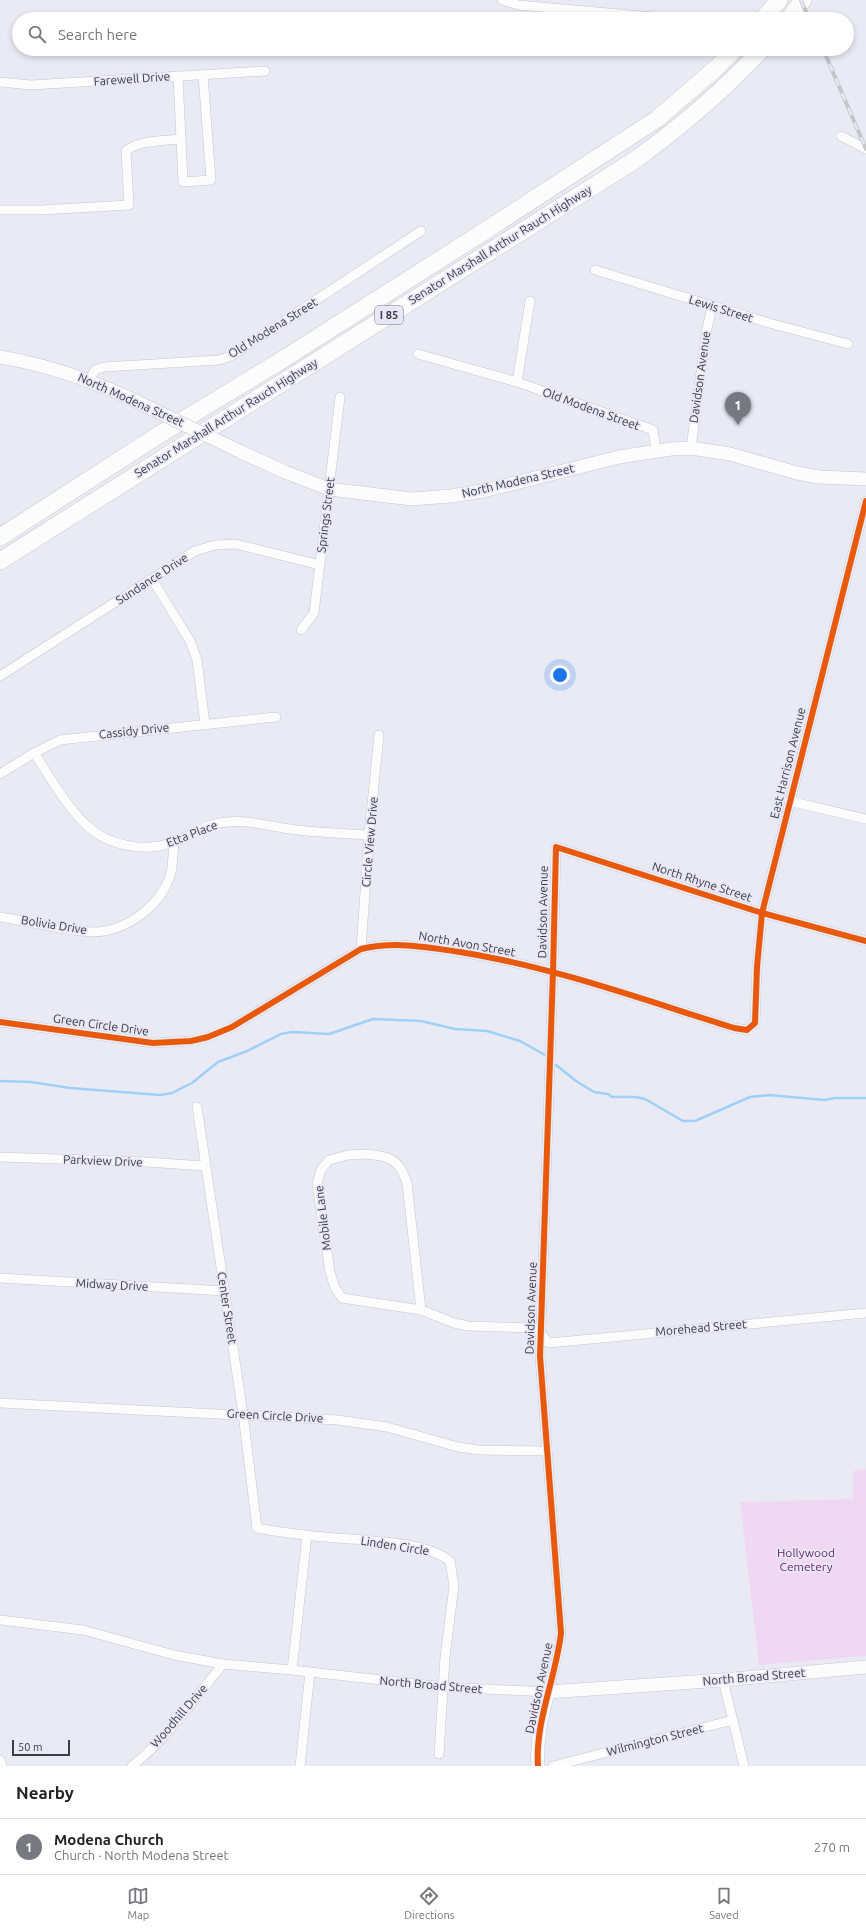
<!DOCTYPE html>
<html lang="en">
<head>
<meta charset="utf-8">
<style>
	body { margin:0; font-family:Ubuntu,sans-serif; background:#f6f6f6; color:#222 }
	.scale { position:absolute; left:12px; bottom:10px; width:58px; box-sizing:border-box; padding-left:4px; border:2px solid #3b3b41; border-top:0; font-size:11px; line-height:14px; white-space:nowrap; color:#3b3b41; -webkit-text-stroke:3px #e7e7f7; paint-order:stroke }
	.you { position:absolute; left:560px; top:675px; width:14px; height:14px; margin:-10px; border:3px solid #fff; border-radius:50%; background:#1a73e8; box-shadow:0 0 0 6px #1a73e833 }
	.badge { display:grid; place-items:center; width:26px; height:26px; border-radius:50%; background:#787880; color:#fff; font-size:13px; font-weight:700 }
	.pin { position:absolute; translate:-50% -33px; filter:drop-shadow(0 1px 2px #0008) }
	.pin::after { content:''; position:absolute; top:21px; width:14px; height:12px; background:inherit; clip-path:polygon(0 0,100% 0,50% 100%) }
	.list { margin:0; padding:0; list-style:none }
	h2 { display:flex; justify-content:space-between; align-items:center; height:52px; margin:0; padding:0 16px; font-size:17px }
	h2 small { font-size:13px; font-weight:400; color:#767676 }
	.list li { display:grid; grid-template-columns:26px 1fr auto; gap:12px; align-items:center; box-sizing:border-box; height:56px; padding:0 16px; border-top:1px solid #e0e0e0 }
	.list b { display:block; font-size:15px; white-space:nowrap }
	.list p { margin:0; font-size:13px; white-space:nowrap; color:#767676 }
	.list em { font-size:13px; font-style:normal; color:#767676 }
	.icon { flex:none; width:22px; height:22px; fill:none; stroke:currentColor; stroke-width:2; stroke-linecap:round; stroke-linejoin:round }
	.map { position:relative; flex:none; width:866px; height:1766px; overflow:hidden }
	.search { position:absolute; background:#fff; box-shadow:0 2px 6px #0003; left:12px; right:12px; top:12px; height:44px; display:flex; align-items:center; gap:10px; box-sizing:border-box; padding:0 14px; border-radius:22px; color:#767676; font-size:15px }
	.sheet { height:108px; background:#fff }
	nav { display:flex; justify-content:space-around; align-items:center; box-sizing:border-box; height:56px; border-top:1px solid #e0e0e0; background:#fff; font-size:11px; color:#767676 }
	nav a { display:grid; justify-items:center; gap:2px }
	nav .on { color:#787880 }
	.map>svg:first-child { display:block }
	.green { fill:#f0d8f2 }
	.lines { fill:none; stroke-linecap:round; stroke-linejoin:round }
	.stream { stroke:#9ed0fa; stroke-width:2.5 }
	.street-casing { stroke:#c6c6ce; stroke-width:10 }
	.secondary-casing { stroke:#c6c6ce; stroke-width:14 }
	.highway-casing { stroke:#c6c6ce; stroke-width:18 }
	.street { stroke:#fcfcfd; stroke-width:9 }
	.secondary { stroke:#fcfcfd; stroke-width:13 }
	.highway { stroke:#fcfcfd; stroke-width:17 }
	.rail-casing { stroke:#c5c5c7; stroke-width:4 }
	.rail { stroke:#e7e7f7; stroke-width:2.5; stroke-dasharray:8; stroke-linecap:butt }
	.secondary-bridge-casing { stroke:#c6c6ce; stroke-width:14; stroke-linecap:butt }
	.secondary-bridge { stroke:#fcfcfd; stroke-width:13 }
	.cycleway-casing { stroke:#e7e7f7; stroke-width:8 }
	.cycleway { stroke:#e8590c; stroke-width:6 }
	.labels { text-anchor:middle; stroke-width:3.5; stroke-linejoin:round; paint-order:stroke }
	.shield { fill:#e7e7f7; stroke:#6f6f78; stroke-width:1 }
	.shield-label { font-size:11px; font-weight:bold; fill:#3b3b41 }
	.street-label { font-size:12px; fill:#3b3b41; stroke:#e7e7f7 }
	.park-label { font-size:12px; fill:#6a1f66; stroke:#e7e7f7 }
</style>
</head>
<body>
<div class="map">
<svg width="866" height="1766" viewBox="0 0 866 1766">
	<rect width="100%" height="100%" fill="#eaeaf4"/>
	<!-- green -->
	<polygon class="green" points="866,1469 866,1656 759,1665 740,1502 853,1499 853,1471"/>
	<g class="lines">
		<!-- stream -->
		<g class="stream">
			<polyline points="556,1065 576,1081 594,1092 608,1094 612,1097 636,1097 645,1099 683,1121 695,1121 750,1097 769,1095 824,1100 835,1098 866,1098"/>
			<polyline points="0,1081 31,1082 70,1088 160,1095 172,1093 192,1083 218,1062 247,1051 281,1034 292,1032 329,1034 373,1019 421,1021 455,1029 487,1031 520,1041 545,1055"/>
		</g>
		<defs>
			<g id="street">
				<polyline points="502,0 518,5 676,19"/>
				<polyline points="178,76 183,182 211,180 203,75"/>
				<polyline points="0,82 31,85 265,71"/>
				<polyline points="841,136 866,149"/>
				<path d="M0 210H41L129 205 126 151C139 140 164 141 181 139"/>
				<polyline points="595,270 769,323 848,344"/>
				<polyline points="418,354 517,382 653,430 656,450"/>
				<polyline points="89,380 95,370 104,367 219,360 231,356 421,231"/>
				<polyline points="517,382 530,301"/>
				<polyline points="691,448 706,334 712,306"/>
				<polyline points="152,579 190,641 197,660 205,724"/>
				<polyline points="301,630 314,613 340,397"/>
				<polyline points="0,676 195,551 215,545 235,544 320,565"/>
				<path d="M34 753C50 777 65 804 85 824 108 846 145 853 173 842 192 836 206 823 227 822 249 820 268 826 290 829 316 833 342 833 369 835"/>
				<polyline points="0,774 34,753 60,740 276,717"/>
				<polyline points="789,801 866,819"/>
				<path d="M0 917C28 921 65 931 93 932 126 932 162 905 171 873 173 863 173 852 174 842"/>
				<polyline points="361,949 369,835 379,735"/>
				<path d="M0 1022 153 1043 191 1041 208 1037 232 1027 361 949C395 941 427 947 460 952 554 967 644 1000 734 1028L747 1030 755 1023 757 967 762 913 866 501"/>
				<path d="M197 1107 243 1414 257 1528C284 1533 310 1536 337 1538 370 1541 424 1541 450 1561L454 1586 445 1657 439 1754"/>
				<path d="M365 1154C389 1156 399 1158 407 1183L421 1310 342 1298 335 1288 330 1272 317 1184 321 1170 329 1160 348 1155Z"/>
				<polyline points="0,1157 146,1162 205,1166"/>
				<polyline points="0,1278 225,1291"/>
				<polyline points="421,1310 454,1323 468,1326 532,1328 540,1333 549,1343 866,1313"/>
				<polyline points="0,1403 337,1420 387,1427 458,1447 479,1450 547,1451"/>
				<polyline points="0,1620 83,1630 174,1655 223,1664 292,1670 444,1687 548,1692 559,1650 561,1633 540,1356 553,972 556,847 762,913 866,941"/>
				<polyline points="292,1670 307,1535"/>
				<polyline points="723,1680 744,1766"/>
				<polyline points="0,1760 2,1766"/>
				<path d="M132 1766C164 1742 197 1696 223 1664"/>
				<polyline points="300,1766 310,1672"/>
				<polyline points="553,1766 733,1720"/>
			</g>
			<g id="secondary">
				<path d="M0 357C54 366 102 384 150 408"/>
				<polyline points="239,451 285,472 329,489 412,499 451,496 483,491 619,457 671,449 691,448 730,454 797,473 819,477 866,479"/>
				<path d="M538 1766C536 1741 542 1716 548 1692L723 1680 866 1667"/>
			</g>
			<g id="highway">
				<polyline points="763,19 779,0"/>
				<polyline points="789,19 803,0"/>
				<polyline points="0,537 165,431 282,360 491,227 657,119 714,70 735,49"/>
				<path d="M0 561 635 160C682 126 722 92 762 49"/>
			</g>
		</defs>
		<!-- street casing -->
		<use href="#street" class="street-casing"/>
		<!-- secondary casing -->
		<use href="#secondary" class="secondary-casing"/>
		<!-- highway casing -->
		<use href="#highway" class="highway-casing"/>
		<!-- street -->
		<use href="#street" class="street"/>
		<!-- secondary -->
		<use href="#secondary" class="secondary"/>
		<!-- highway -->
		<use href="#highway" class="highway"/>
		<defs>
			<g id="rail">
				<polyline points="801,0 809,19"/>
				<polyline points="823,49 866,149"/>
			</g>
		</defs>
		<!-- rail casing -->
		<use href="#rail" class="rail-casing"/>
		<!-- rail -->
		<use href="#rail" class="rail"/>
		<defs>
			<polyline id="secondary-bridge" points="150,408 239,451"/>
		</defs>
		<!-- secondary-bridge casing -->
		<use href="#secondary-bridge" class="secondary-bridge-casing"/>
		<!-- secondary-bridge -->
		<use href="#secondary-bridge" class="secondary-bridge"/>
		<defs>
			<g id="cycleway">
				<path d="M0 1022 153 1043 191 1041 208 1037 232 1027 361 949C395 941 427 947 460 952 554 967 644 1000 734 1028L747 1030 755 1023 757 967 762 913 866 501"/>
				<path d="M538 1766C535 1720 556 1678 561 1633L540 1356 553 972 556 847 762 913 866 941"/>
			</g>
		</defs>
		<!-- cycleway casing -->
		<use href="#cycleway" class="cycleway-casing"/>
		<!-- cycleway -->
		<use href="#cycleway" class="cycleway"/>
	</g>
	<g class="labels">
		<!-- shield labels -->
		<rect class="shield" x="375" y="306" width="28" height="18" rx="3"/>
		<g class="shield-label">
			<text x="389" y="319">I 85</text>
		</g>
		<!-- street labels -->
		<g class="street-label">
			<text transform="translate(132 79) rotate(-4)" y="4">Farewell Drive</text>
			<text transform="translate(500 245) rotate(-32)" y="4">Senator Marshall Arthur Rauch Highway</text>
			<text transform="translate(721 309) rotate(17)" y="4">Lewis Street</text>
			<text transform="translate(273 328) rotate(-32)" y="4">Old Modena Street</text>
			<text transform="translate(700 377) rotate(-82)" y="4">Davidson Avenue</text>
			<text transform="translate(131 400) rotate(24)" y="4">North Modena Street</text>
			<text transform="translate(591 409) rotate(20)" y="4">Old Modena Street</text>
			<text transform="translate(226 418) rotate(-32)" y="4">Senator Marshall Arthur Rauch Highway</text>
			<text transform="translate(518 481) rotate(-13)" y="4">North Modena Street</text>
			<text transform="translate(326 515) rotate(-83)" y="4">Springs Street</text>
			<text transform="translate(152 579) rotate(-33)" y="4">Sundance Drive</text>
			<text transform="translate(134 731) rotate(-6)" y="4">Cassidy Drive</text>
			<text transform="translate(788 763) rotate(-76)" y="4">East Harrison Avenue</text>
			<text transform="translate(192 834) rotate(-21)" y="4">Etta Place</text>
			<text transform="translate(370 842) rotate(-85)" y="4">Circle View Drive</text>
			<text transform="translate(702 882) rotate(18)" y="4">North Rhyne Street</text>
			<text transform="translate(543 912) rotate(-89)" y="4">Davidson Avenue</text>
			<text transform="translate(54 925) rotate(9)" y="4">Bolivia Drive</text>
			<text transform="translate(467 944) rotate(10)" y="4">North Avon Street</text>
			<text transform="translate(101 1025) rotate(8)" y="4">Green Circle Drive</text>
			<text transform="translate(103 1161) rotate(2)" y="4">Parkview Drive</text>
			<text transform="translate(323 1218) rotate(-97)" y="4">Mobile Lane</text>
			<text transform="translate(112 1285) rotate(3)" y="4">Midway Drive</text>
			<text transform="translate(227 1308) rotate(81)" y="4">Center Street</text>
			<text transform="translate(531 1308) rotate(-88)" y="4">Davidson Avenue</text>
			<text transform="translate(701 1328) rotate(-5)" y="4">Morehead Street</text>
			<text transform="translate(275 1416) rotate(3)" y="4">Green Circle Drive</text>
			<text transform="translate(395 1546) rotate(9)" y="4">Linden Circle</text>
			<text transform="translate(754 1677) rotate(-5)" y="4">North Broad Street</text>
			<text transform="translate(431 1685) rotate(5)" y="4">North Broad Street</text>
			<text transform="translate(539 1688) rotate(-78)" y="4">Davidson Avenue</text>
			<text transform="translate(179 1716) rotate(-49)" y="4">Woodhill Drive</text>
			<text transform="translate(655 1740) rotate(-14)" y="4">Wilmington Street</text>
		</g>
		<!-- park labels -->
		<g class="park-label">
			<text x="806" y="1557">Hollywood<tspan x="806" dy="14">Cemetery</tspan></text>
		</g>
	</g>
</svg>
<div class="scale">50 m</div>
<div class="you"></div>
<div class="pin badge" style="left:738px;top:425px">1</div>
<div class="search"><svg class="icon" aria-label="search" viewBox="0 0 24 24"><circle cx="10" cy="10" r="6"/><path d="M15 15l6 6"/></svg>Search here</div>
</div>
<section class="sheet">
<h2>Nearby<small></small></h2>
<ul class="list">
<li><span class="badge">1</span><div><b>Modena Church</b><p>Church · North Modena Street</p></div><em>270 m</em></li>
</ul>
</section>
<nav>
<a class="on"><svg class="icon" aria-label="map" viewBox="0 0 24 24"><path d="M3 6l6-2 6 2 6-2v14l-6 2-6-2-6 2zM9 4v14M15 6v14"/></svg>Map</a>
<a><svg class="icon" aria-label="directions" viewBox="0 0 24 24"><path d="M12 3l9 9-9 9-9-9zM9 14v-3h6M13 9l2 2-2 2"/></svg>Directions</a>
<a><svg class="icon" aria-label="saved" viewBox="0 0 24 24"><path d="M7 4h10v16l-5-4-5 4z"/></svg>Saved</a>
</nav>
</body>
</html>
